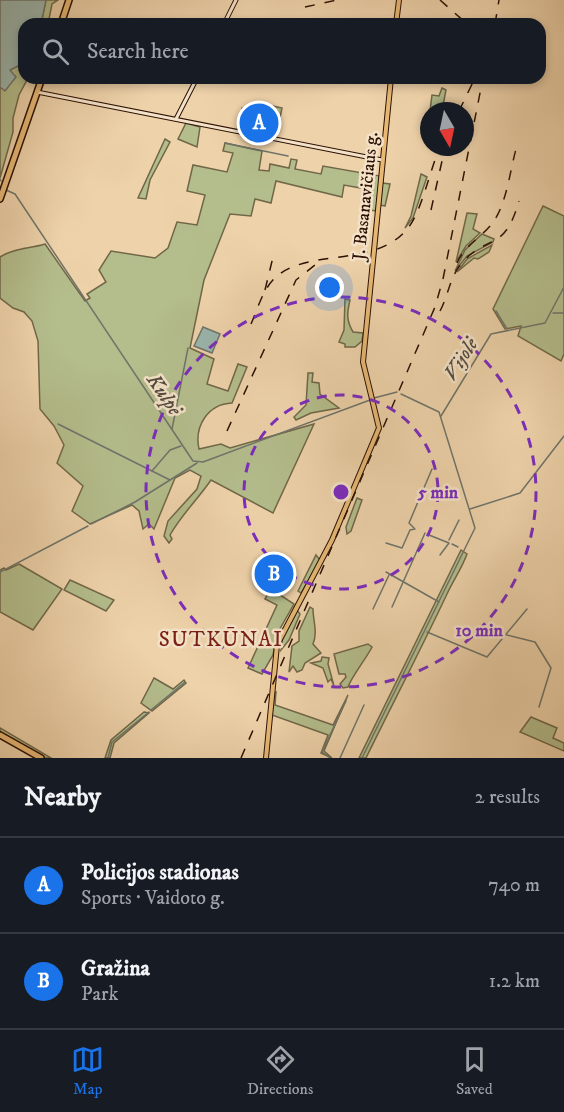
<!DOCTYPE html>
<html lang="en">
<head>
<meta charset="utf-8">
<style>
	body { margin:0; font-family:"IM FELL DW Pica",serif; background:#20242c; color:#f1f3f6 }
	.compass { position:absolute; left:420px; top:102px; width:54px; height:54px; border-radius:50%; background:#171b24; box-shadow:0 3px 9px #0003; rotate:171deg }
	.you { position:absolute; left:330px; top:288px; width:21px; height:21px; margin:-15px; border:4px solid #fff; border-radius:50%; background:#1a73e8; box-shadow:0 0 0 9px #1a73e833 }
	.badge { display:grid; place-items:center; width:39px; height:39px; border-radius:50%; background:#1a73e8; color:#fff; font-size:20px; font-weight:700 }
	.pin { position:absolute; translate:-50% -50%; border:3px solid #fff; box-shadow:0 2px 6px #0006 }
	.list { margin:0; padding:0; list-style:none }
	h2 { display:flex; justify-content:space-between; align-items:center; height:78px; margin:0; padding:0 24px; font-size:26px }
	h2 small { font-size:20px; font-weight:400; color:#9ea1a6 }
	.list li { display:grid; grid-template-columns:39px 1fr auto; gap:18px; align-items:center; box-sizing:border-box; height:96px; padding:0 24px; border-top:2px solid #363941 }
	.list b { display:block; font-size:22px; white-space:nowrap }
	.list p { margin:0; font-size:20px; white-space:nowrap; color:#9ea1a6 }
	.list em { font-size:20px; font-style:normal; color:#9ea1a6 }
	.icon { flex:none; width:33px; height:33px; fill:none; stroke:currentColor; stroke-width:2; stroke-linecap:round; stroke-linejoin:round }
	.map { position:relative; flex:none; width:564px; height:758px; overflow:hidden }
	.search { position:absolute; background:#171b24; box-shadow:0 3px 9px #0003; left:18px; right:18px; top:18px; height:66px; display:flex; align-items:center; gap:15px; box-sizing:border-box; padding:0 21px; border-radius:18px; color:#9ea1a6; font-size:22px }
	.sheet { height:270px; background:#171b24 }
	nav { display:flex; justify-content:space-around; align-items:center; box-sizing:border-box; height:84px; border-top:2px solid #363941; background:#171b24; font-size:16px; color:#9ea1a6 }
	nav a { display:grid; justify-items:center; gap:3px }
	nav .on { color:#1a73e8 }
	.map>svg:first-child { display:block }
	.green { fill:#b4bd8c; stroke:#706748; stroke-width:1.5 }
	.water { fill:#9ab6ae; stroke:#6e746a; stroke-width:1.5 }
	.lines { fill:none; stroke-linecap:round; stroke-linejoin:round }
	.stream { stroke:#6e746a; stroke-width:1.5 }
	.secondary-casing { stroke:#2b1104; stroke-width:5 }
	.primary-casing { stroke:#2b1104; stroke-width:6 }
	.highway-casing { stroke:#2b1104; stroke-width:8 }
	.secondary { stroke:#f4e2c8; stroke-width:3 }
	.primary { stroke:#e7b975; stroke-width:4 }
	.highway { stroke:#e7b975; stroke-width:5 }
	.rail { stroke:#2b1104; stroke-width:1.5; stroke-dasharray:10 10; stroke-linecap:butt }
	.ring { fill:none; stroke:#7b2cbf; stroke-width:3; stroke-dasharray:10 8 }
	.labels { text-anchor:middle; stroke-width:5; stroke-linejoin:round; paint-order:stroke }
	.street-label { font-size:18px; fill:#2b1104; stroke:#f4e2c8 }
	.water-label { font-size:20px; font-style:italic; fill:#524b40; stroke:#f4e2c8 }
	.quarter-label { font-size:21px; letter-spacing:1.5px; fill:#7a1f14; stroke:#f4e2c8 }
	.centre { fill:#7b2cbf; stroke:#f4e2c8; stroke-width:3 }
	.ring-label { font-size:18px; text-anchor:middle; font-weight:bold; fill:#7b2cbf; stroke:#f4e2c8; stroke-width:5; stroke-linejoin:round; paint-order:stroke }
</style>
</head>
<body>
<div class="map">
<svg width="564" height="758" viewBox="0 0 564 758">
	<rect width="100%" height="100%" fill="#eed2aa"/>
	<filter id="stains"><feTurbulence type="fractalNoise" baseFrequency=".00333" numOctaves="4"/><feColorMatrix values="0 0 0 0 .2 0 0 0 0 .09 0 0 0 0 .02 0 0 0 .5 -.17"/></filter>
	<radialGradient id="worn" r=".72"><stop offset=".6" stop-color="#630" stop-opacity="0"/><stop offset="1" stop-color="#630" stop-opacity=".3"/></radialGradient>
	<!-- green -->
	<g class="green">
		<polygon points="46,0 58,0 52,4 48,24 41,24"/>
		<polygon points="24,59 24,78 28,78 19,95 13,118 13,132 0,178 0,87 5,90 12,74 10,70 22,64"/>
		<polygon points="442,88 446,90 442,111 430,111 432,95 439,96"/>
		<polygon points="255,102 282,108 276,137 238,129 242,108 251,109"/>
		<polygon points="186,123 200,127 197,147 178,139"/>
		<polygon points="165,139 170,142 150,180 146,199 138,198"/>
		<path d="M225 143 262 151 259 170 269 171 270 164 289 168 291 159 297 160 295 169 321 174 323 166 380 176 376 211 370 210 371 194 366 189 344 185 342 197 276 181 271 203 255 199 251 216 230 214 204 280 190 348 214 359 207 384 228 391 238 364 247 367 232 403C208 404 194 426 199 449L221 444 230 448 314 424 273 513 211 480C198 499 182 514 170 535L172 539 169 543 164 536 168 521 197 489 201 476 190 470 175 478 154 529 149 524 143 529 139 511 132 505 90 524 72 511 83 486 57 463 64 445 54 426 40 409 38 341 32 321 24 312 13 308 0 298V257C14 248 29 249 45 244L85 301 90 298 87 294 106 282 99 270 111 251 155 258 168 248 177 222 197 225 205 195 187 191 193 165 227 172 233 153 223 151Z"/>
		<polygon points="421,174 427,177 413,218 405,228 411,216"/>
		<polygon points="382,183 390,184 385,206 380,205"/>
		<polygon points="543,206 564,216 564,354 561,361 518,336 521,326 505,329 493,309"/>
		<polygon points="467,213 477,214 473,229 480,233 466,246 456,262"/>
		<polygon points="482,234 494,239 493,242 467,256 455,271 465,250"/>
		<polygon points="492,245 489,252 478,259 474,258 457,272 467,259"/>
		<path d="M345 299 350 300C347 313 346 320 353 332L363 333 362 341 355 347H345V344L339 342 344 330Z"/>
		<polygon points="308,373 313,373 312,382 319,383 320,394 339,408 311,413 296,420 294,417 306,405"/>
		<polygon points="357,498 362,500 351,531 347,534 346,527"/>
		<path d="M461 550 467 554C462 568 453 581 447 594 421 649 393 703 366 758H359Z"/>
		<polygon points="316,555 320,560 301,593 298,591"/>
		<polygon points="269,561 288,571 277,593 294,604 277,634 273,655 262,674 248,668 277,605 265,599 273,585 259,577"/>
		<polygon points="19,564 62,589 33,630 0,612 0,570 4,568 6,570"/>
		<polygon points="70,580 114,600 106,611 64,590"/>
		<path d="M310 607 313 609C313 621 318 632 313 644L321 653 305 663 302 670 297 672 293 666 289 672 292 646 299 641V631Z"/>
		<polygon points="297,610 300,614 289,640 281,650 283,635"/>
		<path d="M368 644 372 647C366 659 352 676 348 687L343 688 340 684 346 677 345 674H339L334 654Z"/>
		<polygon points="322,657 329,658 328,664 334,686 331,679 328,682 323,668 311,663 321,661"/>
		<polygon points="154,678 173,689 184,680 186,683 152,711 141,703"/>
		<polygon points="276,692 275,705 333,725 348,695 324,751 332,758 321,753 328,735 272,715 274,693"/>
		<polygon points="144,712 149,713 114,743 110,758 105,758 111,740"/>
		<polygon points="531,717 557,728 553,738 564,743 564,751 520,732"/>
		<polygon points="0,728 51,758 44,758 0,733"/>
	</g>
	<!-- water -->
	<g class="water">
		<polygon points="0,0 46,0 41,24 24,24 24,59 22,64 10,70 16,77 5,91 0,87"/>
		<polygon points="203,327 220,334 212,353 194,346"/>
	</g>
	<g class="lines">
		<!-- stream -->
		<g class="stream">
			<polyline points="225,143 288,156"/>
			<polyline points="0,179 1,181"/>
			<polyline points="6,190 15,194 193,461 203,462 370,400"/>
			<polyline points="496,311 507,329"/>
			<polyline points="553,313 564,313"/>
			<polyline points="374,398 397,392"/>
			<polyline points="441,416 491,334 545,323 564,287"/>
			<polyline points="58,424 170,480"/>
			<polyline points="172,429 188,348"/>
			<polyline points="152,471 170,450 181,446"/>
			<polyline points="470,509 520,493 564,436"/>
			<polyline points="91,524 135,502 197,463"/>
			<polyline points="414,528 409,523 432,469"/>
			<polyline points="429,535 449,543 440,555"/>
			<polyline points="449,540 459,520"/>
			<polyline points="386,543 402,548 410,530 415,529"/>
			<polyline points="452,544 458,547"/>
			<polyline points="0,572 88,526"/>
			<polyline points="386,572 439,602"/>
			<polyline points="392,607 425,533"/>
			<polyline points="373,609 389,575"/>
			<polyline points="427,632 487,657 527,609"/>
			<polyline points="507,635 535,642 551,668 539,707"/>
			<polyline points="151,710 185,682"/>
			<polyline points="108,758 112,742 149,712"/>
			<polyline points="330,758 322,752 346,701"/>
			<polyline points="340,758 364,705"/>
			<polyline points="362,758 475,528 439,412 401,394"/>
		</g>
		<defs>
			<g id="secondary">
				<polyline points="224,24 236,0"/>
				<polyline points="37,92 382,160"/>
				<polyline points="176,119 197,78"/>
			</g>
			<g id="primary">
				<polyline points="396,24 399,0"/>
				<polyline points="266,758 277,645 332,540 379,428 363,362 391,78"/>
			</g>
			<g id="highway">
				<polyline points="61,24 69,0"/>
				<polyline points="0,199 42,78"/>
				<polyline points="0,735 41,758"/>
			</g>
		</defs>
		<!-- secondary casing -->
		<use href="#secondary" class="secondary-casing"/>
		<!-- primary casing -->
		<use href="#primary" class="primary-casing"/>
		<!-- highway casing -->
		<use href="#highway" class="highway-casing"/>
		<!-- secondary -->
		<use href="#secondary" class="secondary"/>
		<!-- primary -->
		<use href="#primary" class="primary"/>
		<!-- highway -->
		<use href="#highway" class="highway"/>
		<!-- rail -->
		<g class="rail">
			<polyline points="440,0 467,24"/>
			<polyline points="305,7 337,0"/>
			<polyline points="495,24 499,0"/>
			<polyline points="459,111 475,78"/>
			<polyline points="431,210 442,161 449,147"/>
			<path d="M457 263C465 244 483 237 494 221 507 201 510 171 516 149"/>
			<polyline points="265,290 273,257"/>
			<path d="M440 311C448 296 450 277 461 264 487 233 504 254 519 201"/>
			<path d="M251 324C258 308 263 288 277 276 311 248 376 268 408 228 422 211 430 169 440 147"/>
			<polyline points="227,431 296,280 315,265"/>
			<polyline points="241,758 435,307 443,279 483,78"/>
		</g>
	</g>
	<!-- distance rings -->
	<g class="ring">
		<circle cx="341" cy="492" r="97"/>
		<circle cx="341" cy="492" r="195"/>
	</g>
	<g class="labels">
		<!-- street labels -->
		<g class="street-label">
			<text transform="translate(365 196) rotate(-84)" y="6">J. Basanavičiaus g.</text>
		</g>
		<!-- water labels -->
		<g class="water-label">
			<text transform="translate(460 359) rotate(-58)" y="7">Vijolė</text>
			<text transform="translate(165 394) rotate(56)" y="7">Kulpė</text>
		</g>
		<!-- quarter labels -->
		<g class="quarter-label">
			<text x="221" y="646">SUTKŪNAI</text>
		</g>
	</g>
	<circle cx="341" cy="492" r="9" class="centre"/>
	<g class="ring-label">
		<text x="438" y="498">5 min</text>
		<text x="479" y="636">10 min</text>
	</g>
	<rect width="100%" height="100%" filter="url(#stains)"/>
	<rect width="100%" height="100%" fill="url(#worn)"/>
</svg>
<svg class="compass" viewBox="-18 -18 36 36"><path d="M0-13l5 13h-10z" fill="#e53935"/><path d="M0 13l5-13h-10z" fill="#9ea1a6"/></svg>
<div class="you"></div>
<div class="pin badge" style="left:259px;top:123px">A</div>
<div class="pin badge" style="left:274px;top:574px">B</div>
<div class="search"><svg class="icon" aria-label="search" viewBox="0 0 24 24"><circle cx="10" cy="10" r="6"/><path d="M15 15l6 6"/></svg>Search here</div>
</div>
<section class="sheet">
<h2>Nearby<small>2 results</small></h2>
<ul class="list">
<li><span class="badge">A</span><div><b>Policijos stadionas</b><p>Sports · Vaidoto g.</p></div><em>740 m</em></li>
<li><span class="badge">B</span><div><b>Gražina</b><p>Park</p></div><em>1.2 km</em></li>
</ul>
</section>
<nav>
<a class="on"><svg class="icon" aria-label="map" viewBox="0 0 24 24"><path d="M3 6l6-2 6 2 6-2v14l-6 2-6-2-6 2zM9 4v14M15 6v14"/></svg>Map</a>
<a><svg class="icon" aria-label="directions" viewBox="0 0 24 24"><path d="M12 3l9 9-9 9-9-9zM9 14v-3h6M13 9l2 2-2 2"/></svg>Directions</a>
<a><svg class="icon" aria-label="saved" viewBox="0 0 24 24"><path d="M7 4h10v16l-5-4-5 4z"/></svg>Saved</a>
</nav>
</body>
</html>
